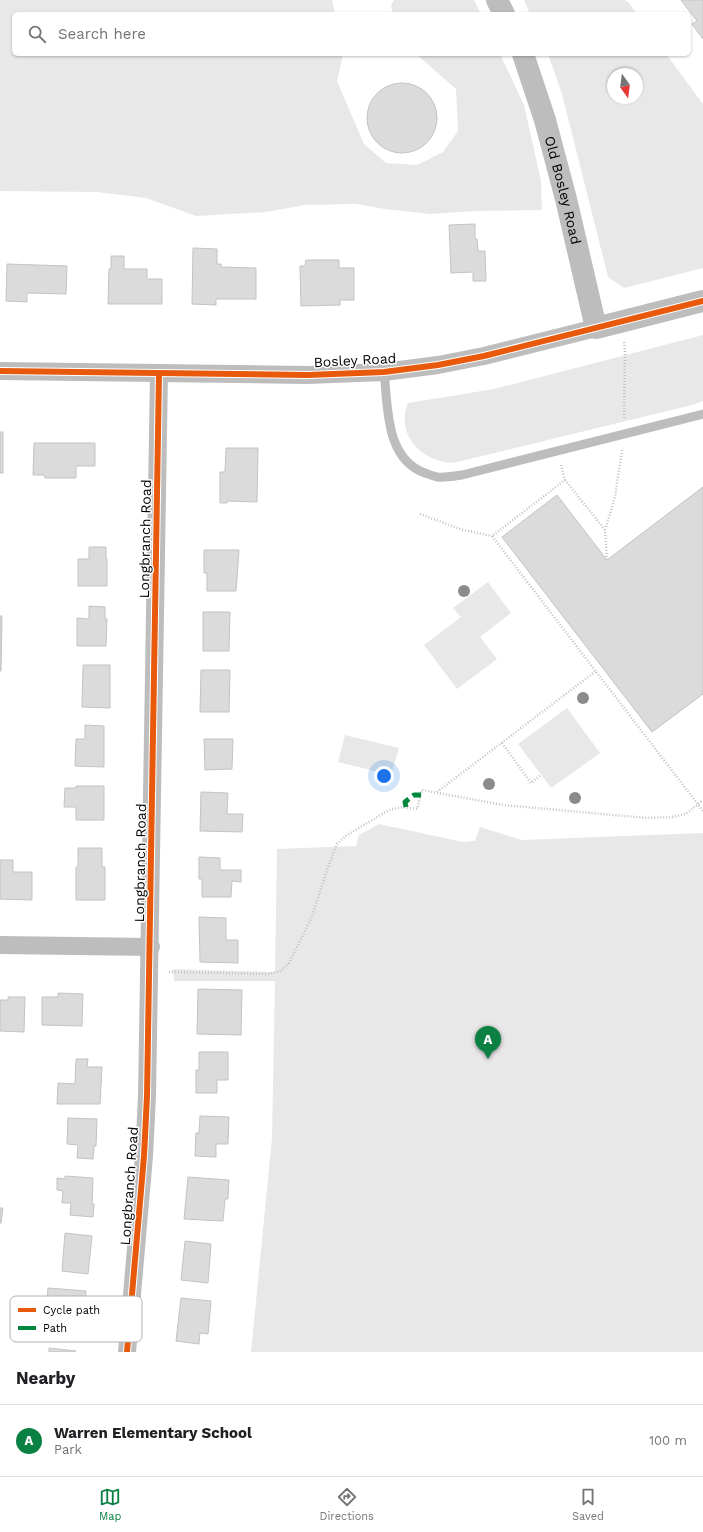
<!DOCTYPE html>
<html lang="en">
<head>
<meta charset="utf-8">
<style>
	body { margin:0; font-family:"Work Sans",sans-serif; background:#f6f6f6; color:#202124 }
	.compass { position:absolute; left:607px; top:68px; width:36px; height:36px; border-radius:50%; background:#fff; box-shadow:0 1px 3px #0004; rotate:166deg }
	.you { position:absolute; left:384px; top:776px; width:14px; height:14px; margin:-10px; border:3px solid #fff; border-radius:50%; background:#1a73e8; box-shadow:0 0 0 6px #1a73e833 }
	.badge { display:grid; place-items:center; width:26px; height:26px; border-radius:50%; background:#0b8043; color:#fff; font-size:13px; font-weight:700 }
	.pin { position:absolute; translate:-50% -33px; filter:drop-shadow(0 1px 2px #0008) }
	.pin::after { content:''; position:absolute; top:21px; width:14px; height:12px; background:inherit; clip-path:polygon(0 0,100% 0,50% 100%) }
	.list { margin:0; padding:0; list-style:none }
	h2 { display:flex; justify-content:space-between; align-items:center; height:52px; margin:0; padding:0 16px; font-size:17px }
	h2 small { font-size:13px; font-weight:400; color:#757577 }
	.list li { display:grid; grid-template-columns:26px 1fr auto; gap:12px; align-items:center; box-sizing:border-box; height:72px; padding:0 16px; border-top:1px solid #e0e0e0 }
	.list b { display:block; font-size:15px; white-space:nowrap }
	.list p { margin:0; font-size:13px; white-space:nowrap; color:#757577 }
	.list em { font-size:13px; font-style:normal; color:#757577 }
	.icon { flex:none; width:22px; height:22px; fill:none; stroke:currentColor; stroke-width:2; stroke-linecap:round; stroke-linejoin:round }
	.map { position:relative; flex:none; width:703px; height:1352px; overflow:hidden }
	.search { position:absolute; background:#fff; box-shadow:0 1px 3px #0004; left:12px; right:12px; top:12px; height:44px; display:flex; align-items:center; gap:10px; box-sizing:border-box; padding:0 14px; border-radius:6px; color:#757577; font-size:15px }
	.sheet { height:124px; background:#fff }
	nav { display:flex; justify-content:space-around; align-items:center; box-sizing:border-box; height:56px; border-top:1px solid #e0e0e0; background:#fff; font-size:11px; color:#757577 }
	nav a { display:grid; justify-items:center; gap:2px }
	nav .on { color:#0b8043 }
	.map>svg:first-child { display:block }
	.green { fill:#e8e8e8; fill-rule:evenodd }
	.building { fill:#dbdbdb; stroke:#c3c3c3 }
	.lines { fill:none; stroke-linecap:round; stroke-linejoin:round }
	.path { stroke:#c2c2c2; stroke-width:2.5; stroke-dasharray:1 2; stroke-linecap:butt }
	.service { stroke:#bdbdbd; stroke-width:9 }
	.minor { stroke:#bdbdbd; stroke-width:18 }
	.tertiary { stroke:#bdbdbd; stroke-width:22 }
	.quiet { stroke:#00873e; stroke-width:5; stroke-dasharray:10 5; stroke-linecap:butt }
	.cycleway-casing { stroke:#fff; stroke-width:8 }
	.cycleway { stroke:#e8590c; stroke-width:6 }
	.tree { fill:#8b8b8b }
	.labels { text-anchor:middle; stroke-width:3; stroke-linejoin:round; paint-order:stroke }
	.street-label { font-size:14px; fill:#000; stroke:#fff }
	.key { fill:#fff; stroke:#b2b2b2; stroke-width:1 }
	.key-label { font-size:11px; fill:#000 }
</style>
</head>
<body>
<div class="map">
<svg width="703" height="1352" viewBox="0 0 703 1352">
	<rect width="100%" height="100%" fill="#fff"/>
	<!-- green -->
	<g class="green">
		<polygon points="0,0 332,0 335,14 14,14 14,54 343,54 337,81 364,144 386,163 417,165 443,152 458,131 456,89 416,54 500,54 524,105 541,181 542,210 476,211 430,214 385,209 356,204 305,205 266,212 196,216 146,198 97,192 0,191"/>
		<polygon points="394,0 474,0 481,14 393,14 391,5"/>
		<polygon points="524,0 625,0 629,3 637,14 530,14"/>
		<path d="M548 54H666L703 104V268L624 288 608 277 562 94ZM613 74H637V98H613Z"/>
		<path d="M703 335V401L692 405 453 463C422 462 395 435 408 403L494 389Z"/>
		<polygon points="488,582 511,613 480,637 497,659 457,689 424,645 461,617 453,608"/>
		<polygon points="567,708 600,753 551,788 518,744"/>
		<polygon points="345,735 399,748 391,775 338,762"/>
		<polygon points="379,824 463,842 475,841 480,827 522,840 703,833 703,1352 251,1352 272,1138 275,981 174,981 173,969 275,972 277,849 356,846 359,835"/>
	</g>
	<!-- building -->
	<g class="building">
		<polygon points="681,0 703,0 703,39 692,24 697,21"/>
		<circle cx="402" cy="118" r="35"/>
		<polygon points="475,224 475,239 477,239 478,251 485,251 486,281 473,281 473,272 451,273 449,225"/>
		<polygon points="193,248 217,249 217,264 221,264 221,267 256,268 256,299 216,299 216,305 192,304"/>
		<polygon points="111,256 124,256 124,269 147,269 147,279 162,279 162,304 108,304 109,269 111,269"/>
		<polygon points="306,260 339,260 339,268 354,268 354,300 340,300 340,305 301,306 300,266 305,266"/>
		<polygon points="7,264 67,266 66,294 27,293 27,302 6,301"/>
		<rect x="0" y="432" width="3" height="41"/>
		<polygon points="34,443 95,443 95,466 76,466 76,478 45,478 44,475 33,475"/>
		<polygon points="226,448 258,448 257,502 227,501 227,503 220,503 220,472 225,472"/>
		<polygon points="703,487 703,694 652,732 502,537 557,495 607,560"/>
		<polygon points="89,547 106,547 106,559 107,559 107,586 78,586 78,559 89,559"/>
		<polygon points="204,550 239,550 236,591 207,591 207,573 204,573"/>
		<polygon points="89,606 105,607 105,619 107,619 106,646 77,646 77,618 89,619"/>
		<polygon points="203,612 230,612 229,651 203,651"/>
		<polygon points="0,616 2,616 1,671 0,671"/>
		<polygon points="83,665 110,665 110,708 82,707"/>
		<polygon points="201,670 230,670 229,712 200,712"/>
		<polygon points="85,725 104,726 104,767 75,766 76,739 85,739"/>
		<polygon points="204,739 233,739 232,769 205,770"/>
		<polygon points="76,786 104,786 104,820 76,820 76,807 64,807 65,788 76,788"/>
		<polygon points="201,792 228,793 227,814 243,814 242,832 200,831"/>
		<polygon points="78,848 102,848 102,867 105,867 105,900 76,900 76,867 78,867"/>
		<polygon points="199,857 220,858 220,870 241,870 241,882 232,881 231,897 202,897 202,879 199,879"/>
		<polygon points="0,860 13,860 13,872 32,872 32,900 0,899"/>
		<polygon points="199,917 226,918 226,940 238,940 238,963 200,962"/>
		<polygon points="198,989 242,990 241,1035 197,1034"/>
		<polygon points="58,993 83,994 82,1026 42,1025 42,997 58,997"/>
		<polygon points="8,997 25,997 24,1032 0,1031 0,1000 8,1000"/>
		<polygon points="199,1052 228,1052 228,1080 217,1080 217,1093 196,1093 196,1070 199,1070"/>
		<polygon points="76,1059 88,1059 87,1067 102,1067 100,1104 57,1104 58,1083 75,1084"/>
		<polygon points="200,1116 229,1117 228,1144 216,1144 216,1157 195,1156 196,1133 199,1133"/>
		<polygon points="68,1118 97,1119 96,1146 94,1146 93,1159 77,1158 78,1145 67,1144"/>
		<polygon points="65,1176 93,1178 92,1204 94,1204 93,1217 70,1215 71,1203 62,1203 63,1191 57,1190 57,1178 65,1179"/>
		<polygon points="188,1177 229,1180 228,1199 225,1199 223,1221 184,1219"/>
		<polygon points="0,1208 3,1208 1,1223 0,1223"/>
		<polygon points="65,1233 92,1236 88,1274 62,1271"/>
		<polygon points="185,1241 211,1244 208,1283 181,1280"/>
		<polygon points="48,1288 86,1291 83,1330 56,1328 58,1311 46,1310"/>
		<polygon points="181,1298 211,1301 208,1334 200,1333 199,1344 176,1341"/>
		<polygon points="49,1348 76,1351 75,1352 49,1352"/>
	</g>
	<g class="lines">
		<!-- path -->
		<g class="path">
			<polyline points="624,342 625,351 624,419"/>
			<polyline points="561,465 565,480 492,536 703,811"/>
			<polyline points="565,480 605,530 607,560"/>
			<polyline points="420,514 463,530 492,536"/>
			<polyline points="605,530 615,497 622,450"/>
			<polyline points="502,743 531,783 541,775"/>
			<polyline points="437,792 596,671"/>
			<polyline points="169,972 269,974 281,971 289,963 311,919 327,870 337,844 347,835 389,810 403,807 417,809 422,790 503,805 647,818 673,817 686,814 703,800"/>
		</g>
		<!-- service -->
		<path class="service" d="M384 372C388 406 385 459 425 473 428 474 433 476 437 477 445 478 454 476 462 475L703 414"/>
		<!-- minor -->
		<g class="minor">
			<polyline points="0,371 308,375 384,372 438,365 484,356 596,328"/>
			<polyline points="0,945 151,947"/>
			<polyline points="127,1352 144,1156 147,1096 159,373"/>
		</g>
		<!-- tertiary -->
		<g class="tertiary">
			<polyline points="497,0 504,14"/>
			<path id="s1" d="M523 54 545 120 566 199 596 328 703 301"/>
		</g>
		<!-- quiet -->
		<polyline class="quiet" points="406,807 405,802 414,795 421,795"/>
		<defs>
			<g id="cycleway">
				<polyline points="0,371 308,375 384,372 438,365 484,356 703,301"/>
				<polyline points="127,1352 144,1156 147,1096 159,373"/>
			</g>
		</defs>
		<!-- cycleway casing -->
		<use href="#cycleway" class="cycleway-casing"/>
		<!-- cycleway -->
		<use href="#cycleway" class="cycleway"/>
	</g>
	<!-- trees -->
	<g class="tree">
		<circle cx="464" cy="591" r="6"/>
		<circle cx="583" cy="698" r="6"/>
		<circle cx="489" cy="784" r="6"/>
		<circle cx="575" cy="798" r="6"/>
	</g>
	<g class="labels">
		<!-- street labels -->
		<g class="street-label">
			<text dy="5" stroke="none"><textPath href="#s1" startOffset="142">Old Bosley Road</textPath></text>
			<text transform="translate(355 360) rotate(-3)" y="5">Bosley Road</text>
			<text transform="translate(145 539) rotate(-89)" y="5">Longbranch Road</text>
			<text transform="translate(140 863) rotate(-89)" y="5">Longbranch Road</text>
			<text transform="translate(129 1186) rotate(-86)" y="5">Longbranch Road</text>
		</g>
	</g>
	<!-- legend -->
	<rect x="10" y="1296" width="132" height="46" rx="6" class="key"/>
	<rect x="18" y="1308" width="18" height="4" fill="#e8590c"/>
	<rect x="18" y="1326" width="18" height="4" fill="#00873e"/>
	<g class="key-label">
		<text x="43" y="1314">Cycle path</text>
		<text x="43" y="1332">Path</text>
	</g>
</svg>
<svg class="compass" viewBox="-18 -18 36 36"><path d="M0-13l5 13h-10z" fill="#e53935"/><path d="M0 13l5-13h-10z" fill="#757577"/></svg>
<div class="you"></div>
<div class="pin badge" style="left:488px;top:1059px">A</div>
<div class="search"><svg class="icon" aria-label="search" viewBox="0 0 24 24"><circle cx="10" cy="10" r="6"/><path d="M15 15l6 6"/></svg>Search here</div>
</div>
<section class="sheet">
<h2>Nearby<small></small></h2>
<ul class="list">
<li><span class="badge">A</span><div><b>Warren Elementary School</b><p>Park</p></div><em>100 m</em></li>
</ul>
</section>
<nav>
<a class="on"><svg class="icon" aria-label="map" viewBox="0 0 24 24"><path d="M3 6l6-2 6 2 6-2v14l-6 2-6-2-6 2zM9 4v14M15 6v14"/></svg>Map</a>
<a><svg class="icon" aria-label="directions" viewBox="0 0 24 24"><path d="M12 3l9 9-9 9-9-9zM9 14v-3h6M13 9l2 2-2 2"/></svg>Directions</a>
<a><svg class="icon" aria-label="saved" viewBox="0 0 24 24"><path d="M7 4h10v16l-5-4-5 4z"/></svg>Saved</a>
</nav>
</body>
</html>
